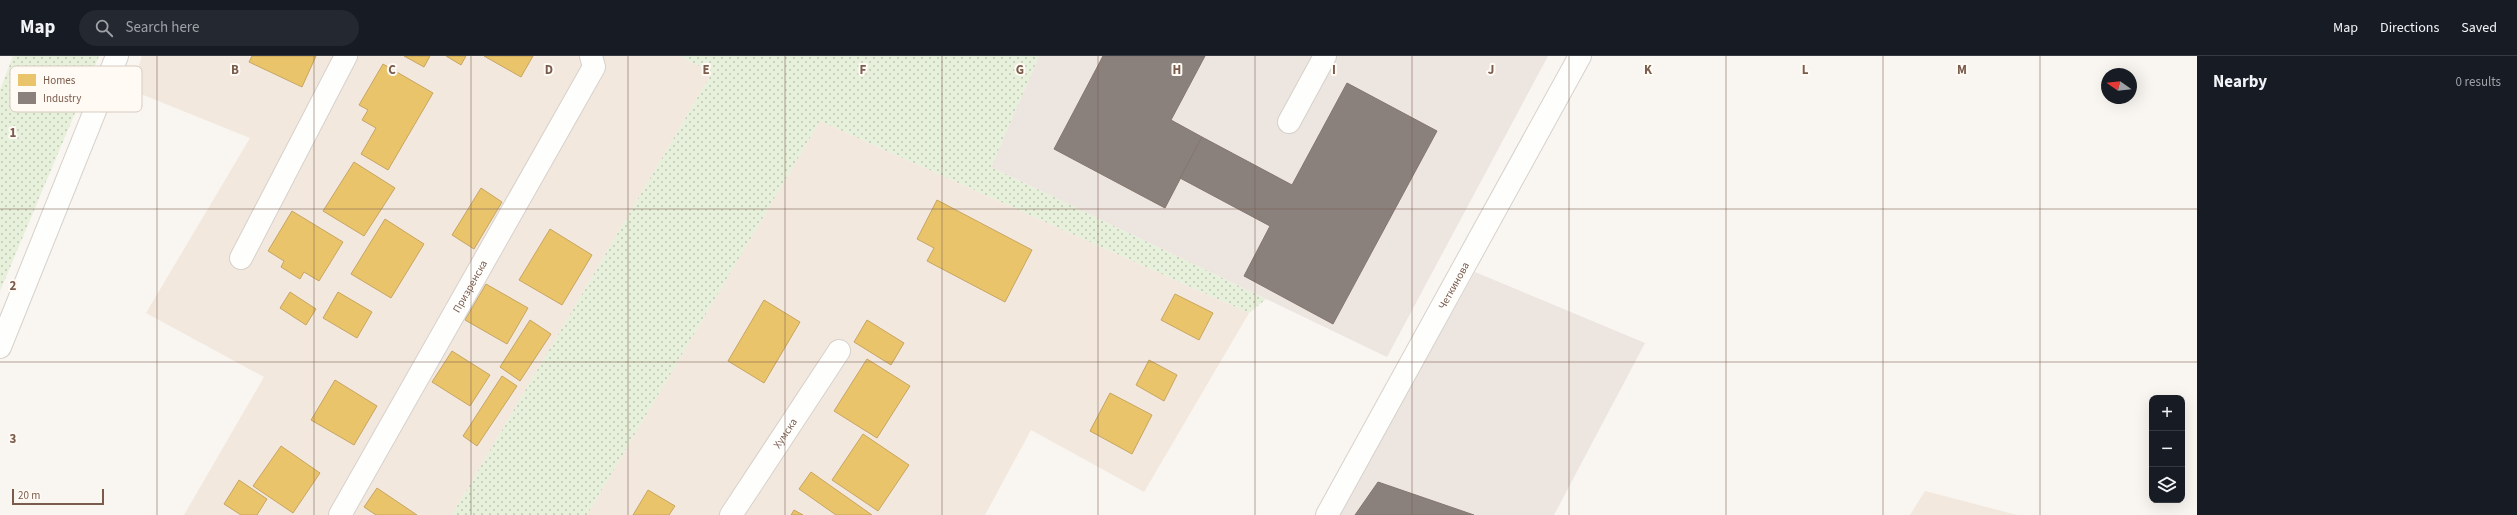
<!DOCTYPE html>
<html lang="en">
<head>
<meta charset="utf-8">
<style>
	body { margin:0; font-family:"Source Sans 3",sans-serif; background:#242831; color:#f1f3f6 }
	.controls { position:absolute; right:12px; bottom:12px; display:grid; overflow:hidden; border-radius:8px; box-shadow:0 4px 16px #0002 }
	.controls button { width:36px; height:36px; display:grid; place-items:center; padding:0; border:0; border-bottom:1px solid #363941; background:#171b24; color:#f1f3f6; font:20px sans-serif }
	.compass { position:absolute; left:2101px; top:12px; width:36px; height:36px; border-radius:50%; background:#171b24; box-shadow:0 4px 16px #0002; rotate:284deg }
	.scale { position:absolute; left:12px; bottom:10px; width:92px; box-sizing:border-box; padding-left:4px; border:2px solid #7a5c4d; border-top:0; font-size:11px; line-height:14px; white-space:nowrap; color:#7a5c4d; -webkit-text-stroke:3px #fffaf3; paint-order:stroke }
	.list { margin:0; padding:0; list-style:none }
	h2 { display:flex; justify-content:space-between; align-items:center; height:52px; margin:0; padding:0 16px; font-size:17px }
	h2 small { font-size:13px; font-weight:400; color:#9ea1a6 }
	.icon { flex:none; width:22px; height:22px; fill:none; stroke:currentColor; stroke-width:2; stroke-linecap:round; stroke-linejoin:round }
	.map { position:relative; flex:none; width:2197px; height:459px; overflow:hidden }
	header { display:flex; align-items:center; gap:24px; box-sizing:border-box; height:56px; padding:0 20px; background:#171b24; border-bottom:1px solid #363941 }
	header strong { font-size:19px }
	nav { display:flex; gap:22px; margin-inline-start:auto; font-size:14px }
	.search { width:280px; height:36px; background:#242831; display:flex; align-items:center; gap:10px; box-sizing:border-box; padding:0 14px; border-radius:22px; color:#9ea1a6; font-size:15px }
	main { display:flex }
	aside { flex:1; background:#171b24 }
	.map>svg:first-child { display:block }
	.residential { fill:#f2e8de }
	.industrial { fill:#ede5e0 }
	.grass { fill:url(#grass-dots) }
	.homes { fill:#e9c46a; stroke:#c8a561 }
	.industry { fill:#8a817c; stroke:#85766e }
	.lines { fill:none; stroke-linecap:round; stroke-linejoin:round }
	.minor-casing { stroke:#d7d1cb; stroke-width:24 }
	.minor { stroke:#fefefd; stroke-width:22 }
	.grid { fill:none; stroke:#7a5c4d; stroke-width:1; stroke-opacity:0.55 }
	.labels { text-anchor:middle; stroke-width:4; stroke-linejoin:round; paint-order:stroke }
	.street-label { font-size:11px; fill:#7a5c4d; stroke:#fffaf3 }
	.key { fill:#fffaf3; stroke:#d7cbc1; stroke-width:1 }
	.key-label { font-size:11px; fill:#7a5c4d }
	.grid-label { font-size:13px; text-anchor:middle; font-weight:bold; fill:#7a5c4d; stroke:#fffaf3; stroke-width:4; stroke-linejoin:round; paint-order:stroke }
</style>
</head>
<body>
<header>
<strong>Map</strong>
<div class="search"><svg class="icon" aria-label="search" viewBox="0 0 24 24"><circle cx="10" cy="10" r="6"/><path d="M15 15l6 6"/></svg>Search here</div>
<nav><a>Map</a><a>Directions</a><a>Saved</a></nav>
</header>
<main>
<div class="map">
<svg width="2197" height="459" viewBox="0 0 2197 459">
	<defs>
		<pattern id="grass-dots" width="8" height="8" patternUnits="userSpaceOnUse"><rect width="8" height="8" fill="#e7f0db"/><path d="M2 2h.1M6 6h.1" fill="none" stroke="#c0c6b4" stroke-width="1.8" stroke-linecap="round"/></pattern>
	</defs>
	<rect width="100%" height="100%" fill="#f9f5f0"/>
	<!-- residential -->
	<g class="residential">
		<polygon points="142,0 680,0 712,17 452,459 184,459 264,321 146,257 250,82 131,34"/>
		<polygon points="820,65 1249,257 1144,436 1031,374 985,459 587,459"/>
		<polygon points="1925,435 2017,459 1910,459"/>
	</g>
	<!-- industrial -->
	<g class="industrial">
		<polygon points="1039,0 1548,0 1387,301 991,111"/>
		<polygon points="1475,216 1645,287 1554,459 1339,459"/>
	</g>
	<!-- grass -->
	<g class="grass">
		<polygon points="13,0 99,0 0,235 0,34"/>
		<polygon points="680,0 1039,0 991,111 1266,243 1249,257 820,65 587,459 452,459 712,17"/>
	</g>
	<!-- homes -->
	<g class="homes">
		<polygon points="252,0 316,0 302,31 249,6"/>
		<polygon points="404,0 430,0 424,11"/>
		<polygon points="446,0 466,0 461,9"/>
		<polygon points="484,0 533,0 521,21"/>
		<polygon points="383,8 433,37 388,114 361,98 376,72 362,64 368,54 359,49"/>
		<polygon points="354,106 395,132 364,180 323,155"/>
		<polygon points="481,132 502,146 474,193 452,179"/>
		<polygon points="937,144 1032,194 1005,246 927,205 934,192 917,183"/>
		<polygon points="292,155 343,186 319,225 304,216 300,223 281,211 284,205 268,195"/>
		<polygon points="385,163 424,188 391,242 351,218"/>
		<polygon points="550,173 592,199 562,249 519,224"/>
		<polygon points="486,228 528,252 507,288 465,264"/>
		<polygon points="290,236 316,253 306,269 280,252"/>
		<polygon points="338,236 372,256 357,282 323,262"/>
		<polygon points="1175,238 1213,257 1199,284 1161,264"/>
		<polygon points="764,244 800,266 764,327 728,305"/>
		<polygon points="530,264 551,278 520,325 500,311"/>
		<polygon points="867,264 904,287 891,309 854,286"/>
		<polygon points="452,295 490,319 470,350 432,326"/>
		<polygon points="867,303 910,330 877,382 834,355"/>
		<polygon points="1149,304 1177,319 1164,345 1136,329"/>
		<polygon points="502,320 517,330 477,390 463,380"/>
		<polygon points="335,324 377,350 354,389 311,364"/>
		<polygon points="1110,337 1152,359 1132,398 1090,375"/>
		<polygon points="863,378 909,409 878,455 832,424"/>
		<polygon points="281,390 320,417 293,457 253,430"/>
		<polygon points="811,416 872,459 836,459 799,433"/>
		<polygon points="239,424 267,443 257,459 241,459 224,448"/>
		<polygon points="377,432 417,459 376,459 364,451"/>
		<polygon points="648,434 675,450 669,459 633,459"/>
		<polygon points="794,454 803,459 791,459"/>
	</g>
	<!-- industry -->
	<g class="industry">
		<polygon points="1103,0 1205,0 1171,64 1202,81 1165,152 1054,93"/>
		<polygon points="1347,27 1437,75 1333,268 1244,220 1270,170 1180,122 1202,81 1292,129"/>
		<polygon points="1378,426 1474,459 1355,459"/>
	</g>
	<g class="lines">
		<defs>
			<g id="minor">
				<polyline points="1289,66 1325,0"/>
				<polyline points="241,202 346,0"/>
				<polyline points="0,291 117,0"/>
				<path id="s1" d="M340 459 594 11 591 0"/>
				<path id="s2" d="M731 459 839 295"/>
				<path id="s3" d="M1327 459 1580 0"/>
			</g>
		</defs>
		<!-- minor casing -->
		<use href="#minor" class="minor-casing"/>
		<!-- minor -->
		<use href="#minor" class="minor"/>
	</g>
	<!-- grid -->
	<path class="grid" d="M157 0V459M314 0V459M471 0V459M628 0V459M785 0V459M942 0V459M1098 0V459M1255 0V459M1412 0V459M1569 0V459M1726 0V459M1883 0V459M2040 0V459M0 153H2197M0 306H2197"/>
	<g class="labels">
		<!-- street labels -->
		<g class="street-label">
			<text dy="4" stroke="none"><textPath href="#s1" startOffset="263">Призренска</textPath></text>
			<text dy="4" stroke="none"><textPath href="#s3" startOffset="262">Четкинова</textPath></text>
			<text dy="4" stroke="none"><textPath href="#s2" startOffset="98">Хумска</textPath></text>
		</g>
	</g>
	<!-- legend -->
	<rect x="10" y="10" width="132" height="46" rx="6" class="key"/>
	<rect x="18" y="18" width="18" height="12" fill="#e9c46a"/>
	<rect x="18" y="36" width="18" height="12" fill="#8a817c"/>
	<g class="key-label">
		<text x="43" y="28">Homes</text>
		<text x="43" y="46">Industry</text>
	</g>
	<g class="grid-label">
		<text x="235" y="18">B</text>
		<text x="392" y="18">C</text>
		<text x="549" y="18">D</text>
		<text x="706" y="18">E</text>
		<text x="863" y="18">F</text>
		<text x="1020" y="18">G</text>
		<text x="1177" y="18">H</text>
		<text x="1334" y="18">I</text>
		<text x="1491" y="18">J</text>
		<text x="1648" y="18">K</text>
		<text x="1805" y="18">L</text>
		<text x="1962" y="18">M</text>
		<text x="13" y="81">1</text>
		<text x="13" y="234">2</text>
		<text x="13" y="387">3</text>
	</g>
</svg>
<div class="controls">
<button>+</button>
<button>−</button>
<button><svg class="icon" aria-label="layers" viewBox="0 0 24 24"><path d="M12 4l9 5-9 5-9-5zM3 14l9 5 9-5"/></svg></button>
</div>
<svg class="compass" viewBox="-18 -18 36 36"><path d="M0-13l5 13h-10z" fill="#e53935"/><path d="M0 13l5-13h-10z" fill="#9ea1a6"/></svg>
<div class="scale">20 m</div>
</div>
<aside>
<h2>Nearby<small>0 results</small></h2>
<ul class="list">
</ul>
</aside>
</main>
</body>
</html>
